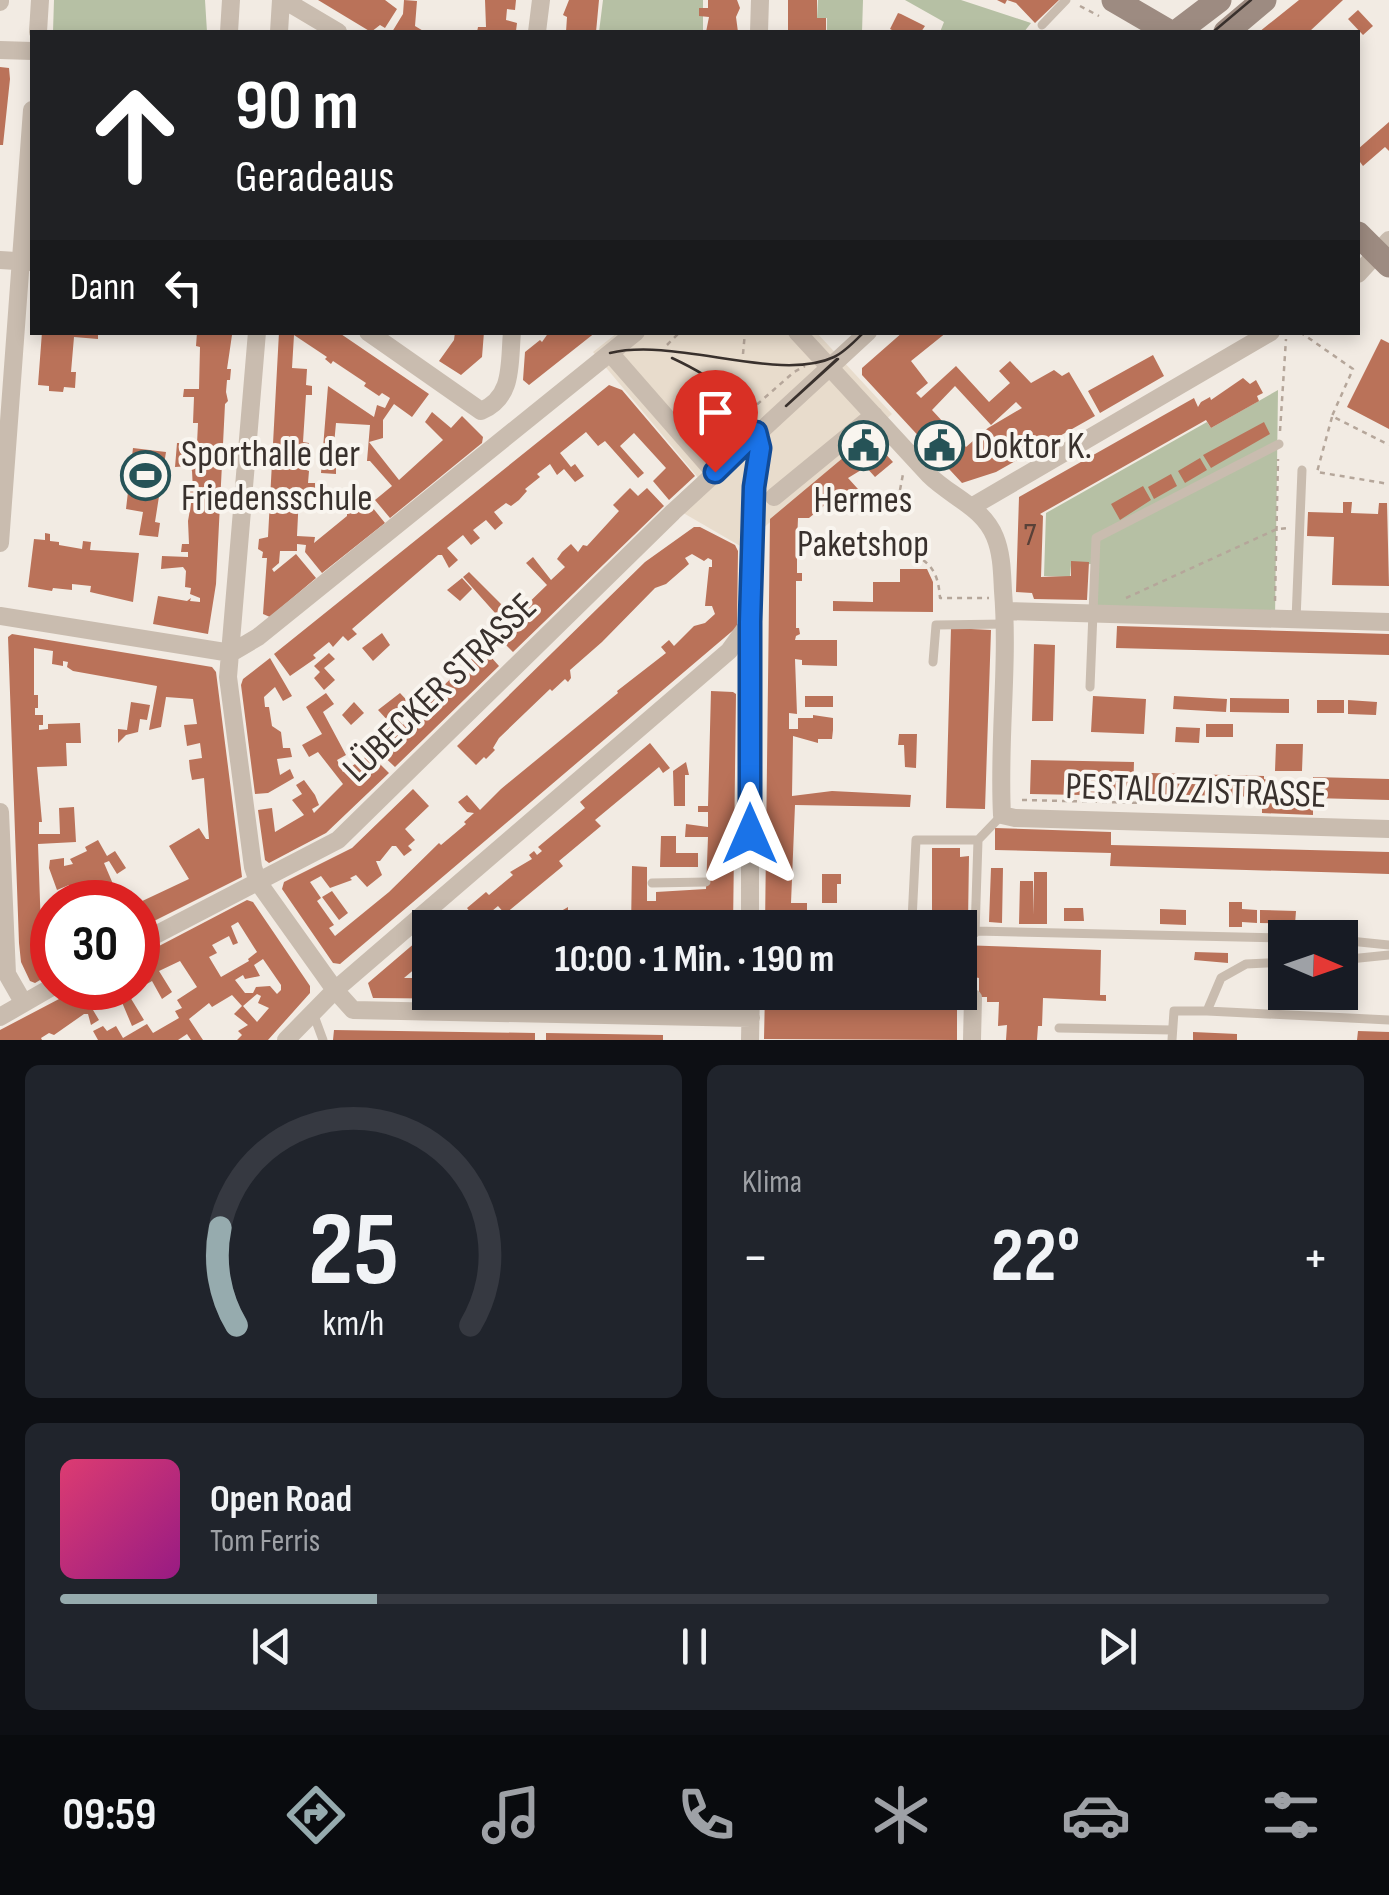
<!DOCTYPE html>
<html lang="de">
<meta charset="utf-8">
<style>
body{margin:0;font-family:"Sofia Sans Condensed",sans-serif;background:#20242c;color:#f1f3f6;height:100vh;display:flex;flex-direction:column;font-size:38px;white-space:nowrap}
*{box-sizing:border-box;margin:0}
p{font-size:32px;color:#9ea1a6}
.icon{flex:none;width:55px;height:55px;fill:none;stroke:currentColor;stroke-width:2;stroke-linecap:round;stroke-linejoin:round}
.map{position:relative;height:1040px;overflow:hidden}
.drawer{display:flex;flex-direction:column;gap:25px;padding:25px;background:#0d0f14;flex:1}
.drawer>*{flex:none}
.hud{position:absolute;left:30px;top:30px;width:1330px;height:305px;border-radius:0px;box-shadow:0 5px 15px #0003;background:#202124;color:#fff;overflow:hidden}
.needle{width:65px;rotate:92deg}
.fabs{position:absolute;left:1268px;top:920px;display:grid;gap:20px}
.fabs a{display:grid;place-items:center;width:90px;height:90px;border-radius:0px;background:#171b24;box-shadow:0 5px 15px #0003;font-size:50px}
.speed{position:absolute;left:30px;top:880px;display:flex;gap:20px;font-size:50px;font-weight:700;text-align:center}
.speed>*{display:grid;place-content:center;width:130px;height:130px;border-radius:50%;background:#171b24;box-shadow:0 5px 15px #0003;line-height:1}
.speed .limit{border:15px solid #d22;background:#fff;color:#111}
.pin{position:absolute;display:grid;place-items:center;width:85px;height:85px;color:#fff;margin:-102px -42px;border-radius:50% 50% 50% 0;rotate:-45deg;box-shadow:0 0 10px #0007}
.pin .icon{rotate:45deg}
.me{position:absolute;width:110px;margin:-55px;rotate:0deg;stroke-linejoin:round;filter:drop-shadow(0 0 8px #0008)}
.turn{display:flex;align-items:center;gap:35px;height:210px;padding:0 40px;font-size:45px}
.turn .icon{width:130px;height:130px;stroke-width:2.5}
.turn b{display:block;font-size:70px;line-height:85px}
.then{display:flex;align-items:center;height:95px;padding:0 40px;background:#0003;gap:20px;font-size:38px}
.big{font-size:75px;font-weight:700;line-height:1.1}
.drawer .widget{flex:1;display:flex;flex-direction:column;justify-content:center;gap:15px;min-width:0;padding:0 35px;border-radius:15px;background:#20242c}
.drawer .dial{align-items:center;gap:0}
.dial svg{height:260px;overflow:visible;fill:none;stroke:#363941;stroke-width:7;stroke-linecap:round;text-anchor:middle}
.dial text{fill:#f1f3f6;stroke:none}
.song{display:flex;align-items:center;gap:30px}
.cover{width:120px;height:120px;border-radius:15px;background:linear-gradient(135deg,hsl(340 70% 55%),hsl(310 70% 35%))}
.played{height:10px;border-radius:5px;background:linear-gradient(90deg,#96abae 25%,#363941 25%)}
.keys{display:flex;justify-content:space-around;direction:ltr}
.heat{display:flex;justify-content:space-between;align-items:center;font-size:55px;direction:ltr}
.drawer .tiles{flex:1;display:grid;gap:25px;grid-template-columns:1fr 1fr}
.widget:last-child{grid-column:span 2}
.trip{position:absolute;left:412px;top:910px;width:565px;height:100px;border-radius:0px;background:#171b24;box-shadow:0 5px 15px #0003;font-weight:700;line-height:100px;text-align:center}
.dock{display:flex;height:160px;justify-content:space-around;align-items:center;background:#090b0e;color:#9ea1a6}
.dock .icon{width:70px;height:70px}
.dock .on{color:#96abae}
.dock b{font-size:45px;color:#f1f3f6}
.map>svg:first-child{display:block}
</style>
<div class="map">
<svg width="1389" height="1040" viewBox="0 0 1389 1040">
<rect width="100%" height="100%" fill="#f2ebe3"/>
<!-- green -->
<path fill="#b6c0a4" d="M54,0H205L207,32H53Z
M603,0H703V32H599Z
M818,0H863L862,32H827V18H817Z
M905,0H961L1031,23L1024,32H940L944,22Z
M1278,390L1275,619L1091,614V564L1071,565L1070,577L1044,576L1046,513L1207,422L1211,428Z"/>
<!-- plaza -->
<path fill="#e8dccc" d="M617,333H817L892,414L742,547L673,507L700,480L593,352Z"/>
<!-- building -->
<path fill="#ba7259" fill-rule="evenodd" d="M318,0H385L397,9L385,28L380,25L371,32Z
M404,0L417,1L415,26L425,32H392L403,14Z
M485,0H516L515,10L507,9L506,20L517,23L516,31L477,32L478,27H486Z
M569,0H599L596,32H566L567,17L563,15Z
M708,0H737L740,8L736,17L738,32H706L709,17L699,16V8H708Z
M788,0H817V18H826V32H788Z
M997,0H1059L1035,23L1016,3L1007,0L1005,4Z
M1299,0H1343L1309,32H1259Z
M1358,10L1373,26L1363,35L1348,19Z
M898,13L901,14L925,26L921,32H896L890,29Z
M0,67L9,68L10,79L3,145H0Z
M1389,122V151L1385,147L1363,166L1360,162L1358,164V149Z
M42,332H98V339L74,337L71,372H76L75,388L64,387L63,392L49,391V386L38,385Z
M197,332H230L232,335L227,369H231L230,380H227L226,392L228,401L225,404L216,584L208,634L153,624L158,596L187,601L191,598L190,601L200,602V598L190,594L191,588L185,587L186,571L183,567L161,569L162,556L188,557V552H181L182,544H189L188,521L192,498H185V490H193L192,471L190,466L175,467L177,443H191V447H194L197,444L198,423H193L194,397H183L184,389H199L200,347L196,346Z
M279,332H338L429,394L412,417L394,404L383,420V438L369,442L399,480L443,440L425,422L432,412L451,428L462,416L483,437L482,443L390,518L375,500L392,486L370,461H367L370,425L336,423L332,466L336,467V474L321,473L328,386L374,417L377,405L385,408L390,398L382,393L379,396L364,386L366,383L333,361L331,364L325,359L327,357L294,335L292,368L307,369L306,385L312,386V395H306L303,442L309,443L308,452H302L301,468L309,471L308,483H315V496L299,495L297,536L315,537L314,543L347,516V510L364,497L385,523L322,573L305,552L306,545L297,544V551H280L279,563L272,569L274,572L296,554L316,578L270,617L263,614L267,558H262L263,552L258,549L259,539L268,537Z
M455,332H484L482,357L461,375L439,361L454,340Z
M549,332H596L529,385L523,380L525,352L540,340L542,342Z
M903,332H947L911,361L928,383L916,393L921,398L956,366L989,402L1010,383L999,371L1010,361L1031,383L1054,370L1062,376L1069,372L1095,416L996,472L962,483L862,375V368ZM955,386L991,425L1016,402L1022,408L988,428L966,447L932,410Z
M1381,339L1389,343V429L1347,407Z
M1153,355L1164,376L1100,413L1088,391Z
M1243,378L1250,384L1256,380L1263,393L1257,396L1259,401L1211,428L1206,420L1040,514L1043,516L1041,577L1071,576V561L1089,562L1087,600L1034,599L1032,593L1016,592L1019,497L1194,398L1198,407L1201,402L1210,397L1211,400Z
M609,385L622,390L695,476L669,500L653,481L666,468L634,433L620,446L644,473L638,478L605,441L598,446L586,432L560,453L571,467L575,464L584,476L575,482L564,469L557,475L550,464L537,474L540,477L525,489L527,491L519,500L511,506L506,503L494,512L503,523L495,530L486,520L473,530L480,538L471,545L463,535L447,548L458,560L449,568L442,555H438L352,629L357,634L348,641L343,636L333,647L329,642L313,655L316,658L290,676L274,654Z
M1264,422L1270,434L1211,468L1203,455Z
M869,436L893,462L875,477L866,467L848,478L868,500L859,506L853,500L847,505L838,494L828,508L825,505L809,518H798L797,543L809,542V550H797V573H802V581H796V628H799L800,634L796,636L795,640H837V666L802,665V660L795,659L797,714L789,713V729H798V718H813V715L833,718V730L832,739H818V743L793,736L792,796L832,791L911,795L910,807L795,805L791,903H807V928H765L770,519Z
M133,448L166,452L155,522L160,523L158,537L139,535L143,512L126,509Z
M1200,458L1207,470L1185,483L1178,471Z
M1171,474L1177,486L1154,499L1148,487Z
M1143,486L1151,500L1120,520L1111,504Z
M630,488L638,496L647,488L664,506L513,652L496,635L510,622L507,619L504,623L463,577L469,572L505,608L511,603L518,613L547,585L526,563L533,557L551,580L565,567L557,559L562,552L571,544L578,552L583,545L587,546L619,511L613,505Z
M1343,502H1352L1351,513L1378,514L1379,503H1387L1389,586L1332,585L1334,537L1307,536L1308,512L1343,513Z
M694,527H700L735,545L738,551L737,627L340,964L333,963L282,889L284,882L352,848L413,789L429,806L405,829L415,840L408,846L412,850L404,856L396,846H392L380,861H376L382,875L367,887L356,875L350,878L352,880L330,888L321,876L310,882L321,898L317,901L334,925L329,928L335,936L389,892L439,843L441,845L466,824L464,822L474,813L467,812L458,802L467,795L480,810L501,789L618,693L617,691L666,653L661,647L669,640L674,646L694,626L705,623L715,614L712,606H705L709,567H712V560L708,558L704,561L692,554L685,558L689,564L666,584L655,588L602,642L570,670L571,678L568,682L565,679L552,691L550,689L499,738L493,748L495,750L486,759L484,757L476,765L457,746L645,562Z
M45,533L50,534V541L59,542V545L82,549L83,541L91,542L90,550L139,553L133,602L90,592L91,586L72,584V590L53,588L52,591L28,587L34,539L45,540Z
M900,569H927L933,582V612L833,611V601L873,602V582H900Z
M462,578L472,589L460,601L447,590Z
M1117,626L1389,634V655L1116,648Z
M951,628L991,630L985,809L946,808Z
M382,633L390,645L373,661L362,648Z
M12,634L212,667L216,672L242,877L138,929V903L189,879L169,846L199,828L206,839H209L204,778L192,780L190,770L189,760L202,758L200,743L187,746L184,725L197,724L193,699L166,697L161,727L149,730L157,686L73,671L67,667L68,662L63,661V666L52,664L53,651L34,648V695H38V708H35V715H43V725H39V730L48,729V724L80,723L81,743H66L67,766L37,767L42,822H39V834H60L59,808L74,807L76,842L38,844L41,930L32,928L33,957L52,946V973L35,983L30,981L21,962L19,943L8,637Z
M1034,644L1055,645L1053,721H1032Z
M483,648L499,666L395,767L378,751L392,737L385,730L391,724L378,710L400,693L414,708L411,712L406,707L395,717L403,725L437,692L430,685L435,680L442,687Z
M329,653L335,659L324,668L335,680L324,690L314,678L320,672L314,666Z
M270,658L292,696L283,701L275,687L264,697L265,707H269L272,726L281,732L283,748H290L292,757L277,759L280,775L290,769L294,778L268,793L255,794L241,685L243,679Z
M711,691L733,692L736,694L733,928H706V913L703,910H667L658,912V928H631L632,866L647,867V901H656V892L706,889L708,837H685L686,824L708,827V812H698V806H708Z
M326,693L334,704L323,712L346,755L337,760L343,772L370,754L389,773L326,833L269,863L265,860L258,810L272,808L275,832L304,815L292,800L302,794L296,785L304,780L315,795L319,805L312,809L314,813L343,784L318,752L309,757L302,745L322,734L306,707Z
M805,696H833V707H805Z
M1093,696L1146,699L1144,734L1091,732Z
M1174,696L1227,699L1226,712L1173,709Z
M1230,698L1289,699V713L1230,712Z
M1317,700H1344V713H1317Z
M1348,700L1377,702L1376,715L1348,714Z
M131,702L150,705L147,720L140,719L138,732L126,735L118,743V729L127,730Z
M354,702L364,713L351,725L342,715Z
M1206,724H1233V737H1206Z
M1176,727L1200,728L1199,743L1175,742Z
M899,734H917L916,768L905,767L904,745H898Z
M650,743L670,768L663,773L659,767L595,820L601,826L559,861L563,866L505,914L498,906L486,916L496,928H451L470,912L467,908L486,892L489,895L513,875L510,872L532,859L529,855L534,851L537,855L542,851L538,847L585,808L580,802Z
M1276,744H1303L1302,771H1275Z
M1031,760L1134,762L1133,796L1030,794Z
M686,762L689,775H685V806H674L673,771Z
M1151,773L1264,776V779L1292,787L1313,780V777L1389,779V800L1313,798V815L1262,813V797L1151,794Z
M995,828L1111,832V845L1389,852V874L1110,866L1111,853L995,850Z
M661,836H676V853H698V867H660Z
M98,840L107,856L115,851L126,868L117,874L109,861L104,863L113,884L80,902L69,885L57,890L49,868L50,860L64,858V866L73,864L70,859L87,851L85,847Z
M932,848H960V857L969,856L968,922H954V928H933L932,922Z
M991,868H1003L1002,923L989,922Z
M1034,872H1047V924H1019L1020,881H1033L1034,915Z
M822,874H841V884H837V903H822Z
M332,891L348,913L339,920L322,897Z
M247,900L253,902L310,986V993L268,1040H237L242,1035L238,1031L248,1025L234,1014L242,1006L232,995L212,1007L209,1003L189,1019L203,1040H191L187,1034L178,1040H98L93,1031L103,1026L107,1031L116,1026L123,1038L147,1024L153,1033L179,1018L175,1011L182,1008L177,1000L197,987L180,961L159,971L172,992L162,999L152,981L138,989V957ZM238,922L257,952L248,959L249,961L221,977L209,957L217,953L212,945L229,936L233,945L238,943L231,926ZM263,959L281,985V990L277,994L270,986L256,987L253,993H245L235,980L243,975L245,979L260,976L254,965ZM257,994L261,996L258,1003L269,1008L257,1022L243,1006Z
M1229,902H1242V909L1257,910V923L1242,922V927H1229Z
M568,907V928H544V921Z
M1064,908H1083L1084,921H1064Z
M1160,909L1186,910V925L1160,924Z
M1260,910L1296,911L1295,924L1260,923Z
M430,930V956L404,978H430V992H732V1001L373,998L368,983Z
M960,945L1101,950L1100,995H1106V1001L1043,998L1042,1026H1038L1037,1040H1006L1007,1025L998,1026L999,1002H987V997H979V978L960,974Z
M1195,952L1228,953V963L1194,960Z
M80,988H136L127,992L144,1020L132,1026L121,1000L118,999L93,1010L99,1020L91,1025L88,1014H84L54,1035L49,1033L41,1038L42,1040H0V1030Z
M765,992H793V1002L824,1007L825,995H839V992H893V1005H916L920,992H954V1002L957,1003V1040L764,1039Z
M334,1030L535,1033V1040H333Z
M1358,1031L1389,1032V1040H1357Z
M1193,1032L1237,1034V1040H1193Z
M546,1033L663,1035V1040H546Z"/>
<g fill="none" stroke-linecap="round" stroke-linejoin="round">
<!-- path -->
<path stroke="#b5a69a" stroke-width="2.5" stroke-dasharray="5 5" stroke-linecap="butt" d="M1080,6L1099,16
M1300,332L1353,369L1332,416L1389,445
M667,345L680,332
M743,354L745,332
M1332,417L1317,472L1389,484
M1280,431L1286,339
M712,444L794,372L805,366
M900,490L903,474
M906,550C930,562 938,570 940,598H989
M1126,598L1277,529L1288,528
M1275,601L1278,459
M1022,800L1147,803
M974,979L975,947"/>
<!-- lane -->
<path stroke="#c9bcaf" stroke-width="9" d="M1042,25L1066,0
M1296,620L1302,470
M933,662L936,625L1005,624
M1090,687L1096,538L1279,444
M652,883L706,882
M669,924H705
M834,925H898L912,920L916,840H978
M975,931L1285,938
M975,933L978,840L1002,815
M1340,940L1389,945
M1340,960L1389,955
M1207,1011L1389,1020
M313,1013L323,1040
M1059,1028L1172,1030
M1172,1040L1174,1011H1207L1221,978L1246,964L1285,962"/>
<!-- street -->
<path stroke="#c9bcaf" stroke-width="18" d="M284,0L338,32
M0,2V0
M38,32L40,0
M229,32L231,0
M279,32L281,0
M537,32L541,0
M759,32L760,0
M0,50L32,51
M0,260L32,262
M1358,274L1389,240
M257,332L228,677L253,867L258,882L335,990L353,1010L751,1018
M368,332L481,411C514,397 509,364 512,332
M797,332L929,475C951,497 983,507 995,537C1002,554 1002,573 1003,591C1009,665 998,740 1002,815L1015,818L1389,829
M610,353L715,473
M774,497L874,415
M973,506L1271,332
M0,543L32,110
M1005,611L1389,622
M0,616L231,653L258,637L636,332
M0,812L7,974L23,1002
M750,928V622L754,487L760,448L756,432
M138,944L338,840L673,512L868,332
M0,1017L52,987
M286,1040L335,990L729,651L750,622
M750,1040L751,992
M972,1040L973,998"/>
<!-- secondary -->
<path stroke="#9d8b81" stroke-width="25" d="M1114,0L1169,32
M1177,32L1219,0
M1226,32L1264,0
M1358,234L1389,265"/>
<!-- tram -->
<path stroke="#39312d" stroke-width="2.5" d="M1213,32L1251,0
M610,353C676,337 779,383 834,357C845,352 855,341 864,332
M672,358C713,377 750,401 760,448
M837,359L786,406L838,359"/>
</g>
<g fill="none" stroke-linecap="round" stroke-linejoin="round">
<defs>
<path id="route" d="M715,472L756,432L760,448L754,487L750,622V834"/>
</defs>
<!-- route casing -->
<use href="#route" stroke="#114b97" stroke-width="25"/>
<!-- route -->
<use href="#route" stroke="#1a73e8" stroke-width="18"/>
</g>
<!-- icons -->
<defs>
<symbol id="civic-ring" viewBox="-11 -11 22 22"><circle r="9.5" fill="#f9f5ef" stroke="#265357" stroke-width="1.5"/><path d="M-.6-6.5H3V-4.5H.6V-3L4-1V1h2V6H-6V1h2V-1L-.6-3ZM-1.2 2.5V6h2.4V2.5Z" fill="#265357"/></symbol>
<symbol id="stadium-ring" viewBox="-11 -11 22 22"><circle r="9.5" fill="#f9f5ef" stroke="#265357" stroke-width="1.5"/><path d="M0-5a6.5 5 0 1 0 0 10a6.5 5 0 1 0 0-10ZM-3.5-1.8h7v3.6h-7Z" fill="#265357"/></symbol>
</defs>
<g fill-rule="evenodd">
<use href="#civic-ring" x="836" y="418" width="55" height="55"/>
<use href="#civic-ring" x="912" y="418" width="55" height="55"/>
<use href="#stadium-ring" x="118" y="448" width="55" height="55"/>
</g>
<g text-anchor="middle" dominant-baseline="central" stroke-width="8" stroke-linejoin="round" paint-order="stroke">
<!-- number labels -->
<g font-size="32" fill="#594138">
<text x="1030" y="535">7</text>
</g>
<!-- poi labels -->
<g font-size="38" fill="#39312d" stroke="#f9f5ef" text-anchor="start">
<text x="974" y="446">Doktor K.</text>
<text x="181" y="454">Sporthalle der<tspan x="181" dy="44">Friedensschule</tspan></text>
<text x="863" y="500" text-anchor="middle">Hermes<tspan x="863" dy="44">Paketshop</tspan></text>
</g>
<!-- street labels -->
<g font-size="38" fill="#39312d" stroke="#f9f5ef">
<text transform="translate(440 688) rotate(-44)">LÜBECKER STRASSE</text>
<text transform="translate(1196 791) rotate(2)">PESTALOZZISTRASSE</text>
</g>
</g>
</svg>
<div class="fabs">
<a><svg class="needle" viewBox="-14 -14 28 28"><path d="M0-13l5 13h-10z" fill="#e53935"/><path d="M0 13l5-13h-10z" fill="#9ea1a6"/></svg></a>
</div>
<div class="speed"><div class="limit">30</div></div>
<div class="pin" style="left:715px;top:472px;background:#d93025"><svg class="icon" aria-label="arrive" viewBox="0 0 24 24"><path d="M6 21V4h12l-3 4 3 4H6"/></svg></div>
<svg class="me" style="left:750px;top:834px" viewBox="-20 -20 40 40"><path d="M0-17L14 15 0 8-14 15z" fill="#1a73e8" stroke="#fff" stroke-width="4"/></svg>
<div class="trip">10:00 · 1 Min. · 190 m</div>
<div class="hud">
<div class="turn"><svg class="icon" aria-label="ahead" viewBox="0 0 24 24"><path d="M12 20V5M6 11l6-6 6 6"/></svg><div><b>90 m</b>Geradeaus</div></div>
<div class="then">Dann<svg class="icon" aria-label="left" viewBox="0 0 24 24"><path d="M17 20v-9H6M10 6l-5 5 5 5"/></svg></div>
</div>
</div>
<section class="drawer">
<div class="tiles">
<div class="widget dial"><svg viewBox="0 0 100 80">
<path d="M14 69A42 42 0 1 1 86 69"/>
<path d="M14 69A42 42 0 0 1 9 39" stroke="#96abae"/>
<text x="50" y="56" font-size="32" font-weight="700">25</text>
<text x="50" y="72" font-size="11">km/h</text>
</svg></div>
<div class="widget"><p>Klima</p>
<div class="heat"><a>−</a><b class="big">22°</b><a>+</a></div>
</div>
<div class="widget">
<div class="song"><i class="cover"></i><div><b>Open Road</b><p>Tom Ferris</p></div></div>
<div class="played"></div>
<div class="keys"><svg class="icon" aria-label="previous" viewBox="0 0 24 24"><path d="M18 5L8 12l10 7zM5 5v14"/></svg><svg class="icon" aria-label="pause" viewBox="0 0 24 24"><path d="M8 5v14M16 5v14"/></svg><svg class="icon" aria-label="next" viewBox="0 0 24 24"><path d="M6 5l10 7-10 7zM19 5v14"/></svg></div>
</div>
</div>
</section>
<nav class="dock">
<b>09:59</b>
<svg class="icon on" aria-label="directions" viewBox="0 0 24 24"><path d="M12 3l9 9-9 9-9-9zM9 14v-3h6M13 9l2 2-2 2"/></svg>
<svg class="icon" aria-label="music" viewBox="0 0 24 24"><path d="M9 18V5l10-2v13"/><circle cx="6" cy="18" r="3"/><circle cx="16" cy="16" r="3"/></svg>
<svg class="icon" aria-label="phone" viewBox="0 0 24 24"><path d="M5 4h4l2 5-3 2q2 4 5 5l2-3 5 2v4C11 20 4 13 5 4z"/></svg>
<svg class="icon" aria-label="climate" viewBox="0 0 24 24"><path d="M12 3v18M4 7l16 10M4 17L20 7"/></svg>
<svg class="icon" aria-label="car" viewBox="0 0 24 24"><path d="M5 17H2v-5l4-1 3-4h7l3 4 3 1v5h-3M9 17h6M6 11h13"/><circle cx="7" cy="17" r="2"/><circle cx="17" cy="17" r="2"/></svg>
<svg class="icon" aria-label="filters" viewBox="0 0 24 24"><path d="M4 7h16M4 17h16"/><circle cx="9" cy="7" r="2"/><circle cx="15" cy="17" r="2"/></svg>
</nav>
